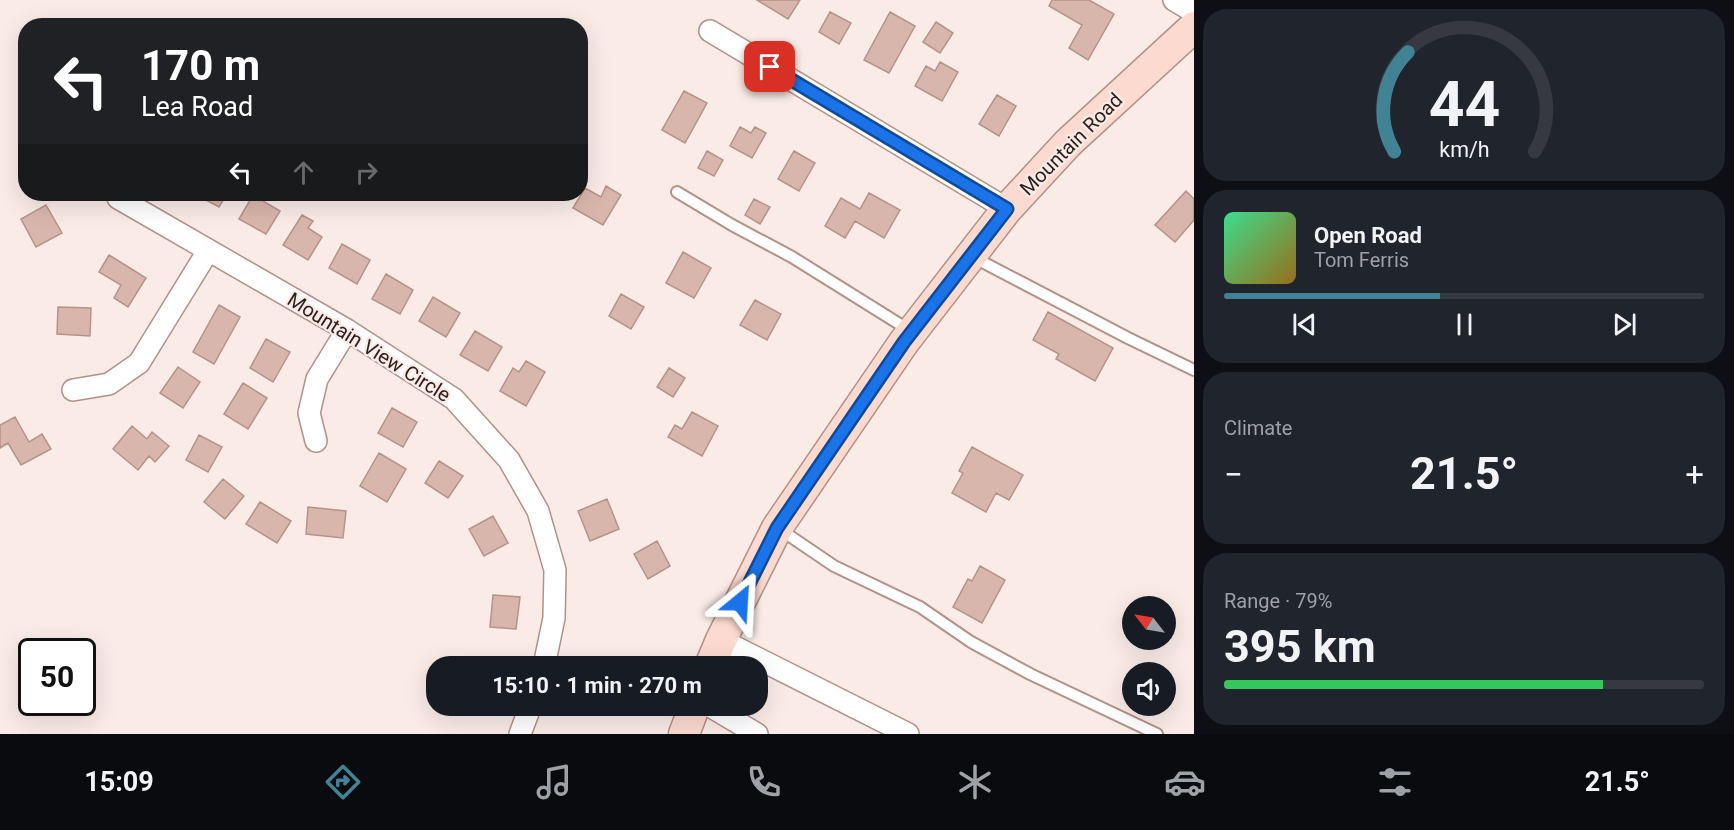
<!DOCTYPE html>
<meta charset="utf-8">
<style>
body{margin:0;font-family:Roboto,sans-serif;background:#20242c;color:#f1f3f6;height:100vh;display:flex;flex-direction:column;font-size:22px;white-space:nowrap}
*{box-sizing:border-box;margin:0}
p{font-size:20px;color:#9ea1a6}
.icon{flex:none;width:33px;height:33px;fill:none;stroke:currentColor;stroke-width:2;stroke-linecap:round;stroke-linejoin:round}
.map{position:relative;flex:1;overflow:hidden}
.drawer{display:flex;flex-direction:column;gap:9px;padding:9px;background:#0d0f14;width:540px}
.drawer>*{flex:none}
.banner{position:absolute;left:18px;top:18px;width:570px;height:183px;border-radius:24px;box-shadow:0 6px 24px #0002;background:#202124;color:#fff;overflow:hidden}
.needle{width:39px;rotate:301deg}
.tools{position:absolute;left:1122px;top:596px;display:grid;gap:12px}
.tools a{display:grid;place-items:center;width:54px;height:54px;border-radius:50%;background:#171b24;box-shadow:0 6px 24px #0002;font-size:30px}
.speed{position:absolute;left:18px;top:638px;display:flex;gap:12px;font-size:30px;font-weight:700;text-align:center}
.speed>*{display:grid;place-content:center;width:78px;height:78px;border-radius:50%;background:#171b24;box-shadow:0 6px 24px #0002;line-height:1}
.speed .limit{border:3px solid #111;border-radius:9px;background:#fff;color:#111}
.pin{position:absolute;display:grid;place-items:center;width:51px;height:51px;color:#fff;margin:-26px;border-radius:12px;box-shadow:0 3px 9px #0006}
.me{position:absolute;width:66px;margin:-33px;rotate:27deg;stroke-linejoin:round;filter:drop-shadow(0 0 4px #0008)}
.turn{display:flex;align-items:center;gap:21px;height:126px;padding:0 24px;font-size:27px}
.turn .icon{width:78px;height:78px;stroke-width:2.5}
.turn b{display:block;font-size:42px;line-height:51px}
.lanes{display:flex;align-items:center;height:57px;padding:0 24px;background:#0003;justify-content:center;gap:30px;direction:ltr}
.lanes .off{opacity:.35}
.big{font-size:45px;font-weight:700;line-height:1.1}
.drawer .widget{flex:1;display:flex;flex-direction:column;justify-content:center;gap:9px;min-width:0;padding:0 21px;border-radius:24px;background:#20242c}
.drawer .dial{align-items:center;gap:0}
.dial svg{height:156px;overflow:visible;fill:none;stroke:#363941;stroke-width:7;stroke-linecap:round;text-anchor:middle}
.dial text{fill:#f1f3f6;stroke:none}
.song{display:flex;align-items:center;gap:18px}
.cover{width:72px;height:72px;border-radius:9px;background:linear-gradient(135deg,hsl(150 70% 55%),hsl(40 70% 35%))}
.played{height:6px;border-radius:3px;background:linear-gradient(90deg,#428295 45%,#363941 45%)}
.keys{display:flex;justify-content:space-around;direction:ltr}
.heat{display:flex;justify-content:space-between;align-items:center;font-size:33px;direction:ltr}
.charge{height:9px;border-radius:4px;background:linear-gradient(90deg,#34c759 79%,#363941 0)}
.trip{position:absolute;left:426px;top:656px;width:342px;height:60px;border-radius:24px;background:#171b24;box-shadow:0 6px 24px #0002;font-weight:700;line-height:60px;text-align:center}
.dock{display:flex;height:96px;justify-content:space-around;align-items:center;background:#090b0e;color:#9ea1a6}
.dock .icon{width:42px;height:42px}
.dock .on{color:#428295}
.dock b{font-size:27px;color:#f1f3f6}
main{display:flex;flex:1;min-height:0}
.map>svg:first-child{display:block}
</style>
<main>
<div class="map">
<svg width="1194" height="734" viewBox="0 0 1194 734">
<rect width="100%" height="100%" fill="#faebe7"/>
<!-- building -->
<path fill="#d9b6ac" stroke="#b59389" stroke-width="1.5" d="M757,0H800L788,19Z
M1052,0H1089L1114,14L1088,60L1069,48L1082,25L1049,6Z
M830,12L851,23L839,44L819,32Z
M890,12L915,26L889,73L864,60Z
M936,22L953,33L940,53L923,42Z
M940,62L958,72L942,101L915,86L926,66L935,71Z
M684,91L707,103L685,143L662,130Z
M997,95L1016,106L999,136L979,124Z
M740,127L751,133L755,127L766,133L752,158L730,146Z
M707,151L723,160L714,176L698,168Z
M794,151L815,163L799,191L778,179Z
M606,186L621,195L603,225L573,208L585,188L601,197Z
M1186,191L1194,199V220L1175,242L1155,225Z
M869,193L900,210L884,238L855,221L845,238L825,226L841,198L860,209Z
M195,194H227L219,207Z
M253,195L280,211L266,234L239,219Z
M754,199L770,207L760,224L745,215Z
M46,205L62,233L36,247L21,219Z
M302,215L313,221L308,228L322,237L308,260L283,245Z
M342,244L370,260L357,284L329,268Z
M683,252L711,268L694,298L666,283Z
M109,255L146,278L128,307L114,298L121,285L99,272Z
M386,274L413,290L400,314L372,299Z
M621,294L644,307L631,329L609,316Z
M433,297L460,313L446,337L419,321Z
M755,300L781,314L767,340L740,325Z
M219,305L240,317L214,364L193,352Z
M58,307L91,308L90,336L57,334Z
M1048,312L1113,348L1095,381L1056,359L1059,354L1033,340Z
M475,331L502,347L488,371L460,355Z
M266,339L290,352L273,382L250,368Z
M526,361L545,372L526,406L500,391L513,368L519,372Z
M178,367L200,382L183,408L160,393Z
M669,368L685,378L673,397L657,387Z
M243,383L267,398L248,429L224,414Z
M392,408L417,422L403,447L378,433Z
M692,412L718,426L702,456L668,437L675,425L682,429Z
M15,417L29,442L42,434L51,449L21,465L8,443L0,448V425Z
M132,426L147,439L152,432L169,446L155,462L149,456L138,470L113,449Z
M199,435L222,447L208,472L186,460Z
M972,447L1023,475L1009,500L996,493L986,512L952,493L963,473L959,471Z
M379,453L406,469L387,502L360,486Z
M439,461L463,476L448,498L425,483Z
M223,479L244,496L225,519L204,502Z
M607,499L619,529L590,541L578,511Z
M260,502L291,521L277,543L246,524Z
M308,507L346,511L343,538L306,534Z
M493,516L508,543L484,556L469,529Z
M657,541L670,566L648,579L634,554Z
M980,566L1005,580L982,623L953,607L968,579L972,581Z
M493,595L520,597L516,629L490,627Z"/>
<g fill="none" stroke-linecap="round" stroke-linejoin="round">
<defs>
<path id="service" d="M677,192L732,225L792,257L909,330
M971,256L1128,338L1194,370
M778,528L834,566L920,607L971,642L1030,674L1157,734"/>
<path id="minor" d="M1174,0L1194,12
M710,31L1007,209
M118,198L347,330L454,399L509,460L538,511L555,570L554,618L544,666
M73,390L109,384L139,363L208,251
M316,441L309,413L317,379L347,330
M721,640L908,734
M708,705L757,734
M520,734L531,705"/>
<path id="secondary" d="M710,666L721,640L777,528L904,342L1007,209L1068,143L1194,27
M684,734L695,705"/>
</defs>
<!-- service casing -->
<use href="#service" stroke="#b29187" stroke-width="14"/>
<!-- minor casing -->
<use href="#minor" stroke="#b29187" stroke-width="24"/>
<!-- secondary casing -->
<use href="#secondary" stroke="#b29187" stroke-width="33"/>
<!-- service -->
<use href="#service" stroke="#fff" stroke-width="10"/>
<!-- minor -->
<use href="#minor" stroke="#fff" stroke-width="21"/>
<!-- secondary -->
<use href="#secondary" stroke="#fcdad0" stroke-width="30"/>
</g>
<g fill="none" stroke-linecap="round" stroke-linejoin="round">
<defs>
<path id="route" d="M740,602L777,528L904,342L1007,209L770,67"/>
</defs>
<!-- route casing -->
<use href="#route" stroke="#114b97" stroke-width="15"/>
<!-- route -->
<use href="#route" stroke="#1a73e8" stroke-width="10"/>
</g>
<g text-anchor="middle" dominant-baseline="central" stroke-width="4.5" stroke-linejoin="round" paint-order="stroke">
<!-- street labels -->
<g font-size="20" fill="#2c1f1b" stroke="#faebe7">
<text transform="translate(1071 144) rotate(-45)">Mountain Road</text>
<text transform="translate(369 347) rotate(32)">Mountain View Circle</text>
</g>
</g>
</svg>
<div class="tools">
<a><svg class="needle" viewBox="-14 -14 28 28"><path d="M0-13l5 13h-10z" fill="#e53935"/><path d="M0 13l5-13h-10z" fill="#9ea1a6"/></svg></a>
<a><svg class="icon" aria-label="sound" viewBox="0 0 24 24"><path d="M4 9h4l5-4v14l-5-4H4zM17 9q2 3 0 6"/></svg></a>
</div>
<div class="speed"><div class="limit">50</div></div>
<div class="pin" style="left:770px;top:67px;background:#d93025"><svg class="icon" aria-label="arrive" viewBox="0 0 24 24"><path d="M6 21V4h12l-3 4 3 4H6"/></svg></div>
<svg class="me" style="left:740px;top:602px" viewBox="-20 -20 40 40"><path d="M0-17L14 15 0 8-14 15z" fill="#1a73e8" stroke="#fff" stroke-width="4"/></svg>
<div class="trip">15:10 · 1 min · 270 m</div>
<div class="banner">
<div class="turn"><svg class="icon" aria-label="left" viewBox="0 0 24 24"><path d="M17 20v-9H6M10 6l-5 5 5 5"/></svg><div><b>170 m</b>Lea Road</div></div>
<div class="lanes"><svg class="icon" aria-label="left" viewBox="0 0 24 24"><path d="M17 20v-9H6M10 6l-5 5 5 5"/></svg><svg class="icon off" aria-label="ahead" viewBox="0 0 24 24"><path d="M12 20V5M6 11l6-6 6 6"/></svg><svg class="icon off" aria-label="right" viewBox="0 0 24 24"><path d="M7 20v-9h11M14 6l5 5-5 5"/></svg></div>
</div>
</div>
<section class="drawer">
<div class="widget dial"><svg viewBox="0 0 100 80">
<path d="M14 69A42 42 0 1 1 86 69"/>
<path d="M14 69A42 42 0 0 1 21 18" stroke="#428295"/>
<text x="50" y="56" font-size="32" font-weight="700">44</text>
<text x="50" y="72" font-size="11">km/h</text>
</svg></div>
<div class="widget">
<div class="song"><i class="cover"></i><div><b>Open Road</b><p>Tom Ferris</p></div></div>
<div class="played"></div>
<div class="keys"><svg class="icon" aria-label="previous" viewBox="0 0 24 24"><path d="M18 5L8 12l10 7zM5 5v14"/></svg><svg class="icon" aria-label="pause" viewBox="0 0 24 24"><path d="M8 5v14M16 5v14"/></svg><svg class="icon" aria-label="next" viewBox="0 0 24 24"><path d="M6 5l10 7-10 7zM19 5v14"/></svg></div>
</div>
<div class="widget"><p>Climate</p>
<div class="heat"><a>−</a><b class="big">21.5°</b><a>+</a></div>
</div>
<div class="widget"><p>Range · 79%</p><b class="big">395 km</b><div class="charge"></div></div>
</section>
</main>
<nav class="dock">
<b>15:09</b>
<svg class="icon on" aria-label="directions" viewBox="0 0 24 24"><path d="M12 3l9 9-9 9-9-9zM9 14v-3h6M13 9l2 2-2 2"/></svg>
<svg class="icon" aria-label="music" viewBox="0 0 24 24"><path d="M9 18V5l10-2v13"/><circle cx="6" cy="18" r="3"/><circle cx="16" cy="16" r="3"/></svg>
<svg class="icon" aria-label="phone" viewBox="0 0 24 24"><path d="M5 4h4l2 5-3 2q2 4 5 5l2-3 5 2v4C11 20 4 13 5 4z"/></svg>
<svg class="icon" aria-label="climate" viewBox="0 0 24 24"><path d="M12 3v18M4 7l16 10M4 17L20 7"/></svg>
<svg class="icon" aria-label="car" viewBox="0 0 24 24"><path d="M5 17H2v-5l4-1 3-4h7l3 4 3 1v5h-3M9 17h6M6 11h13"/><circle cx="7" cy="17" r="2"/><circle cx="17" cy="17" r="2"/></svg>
<svg class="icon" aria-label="filters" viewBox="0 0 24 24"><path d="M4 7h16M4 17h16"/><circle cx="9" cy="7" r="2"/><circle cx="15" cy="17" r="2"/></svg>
<b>21.5°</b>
</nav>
